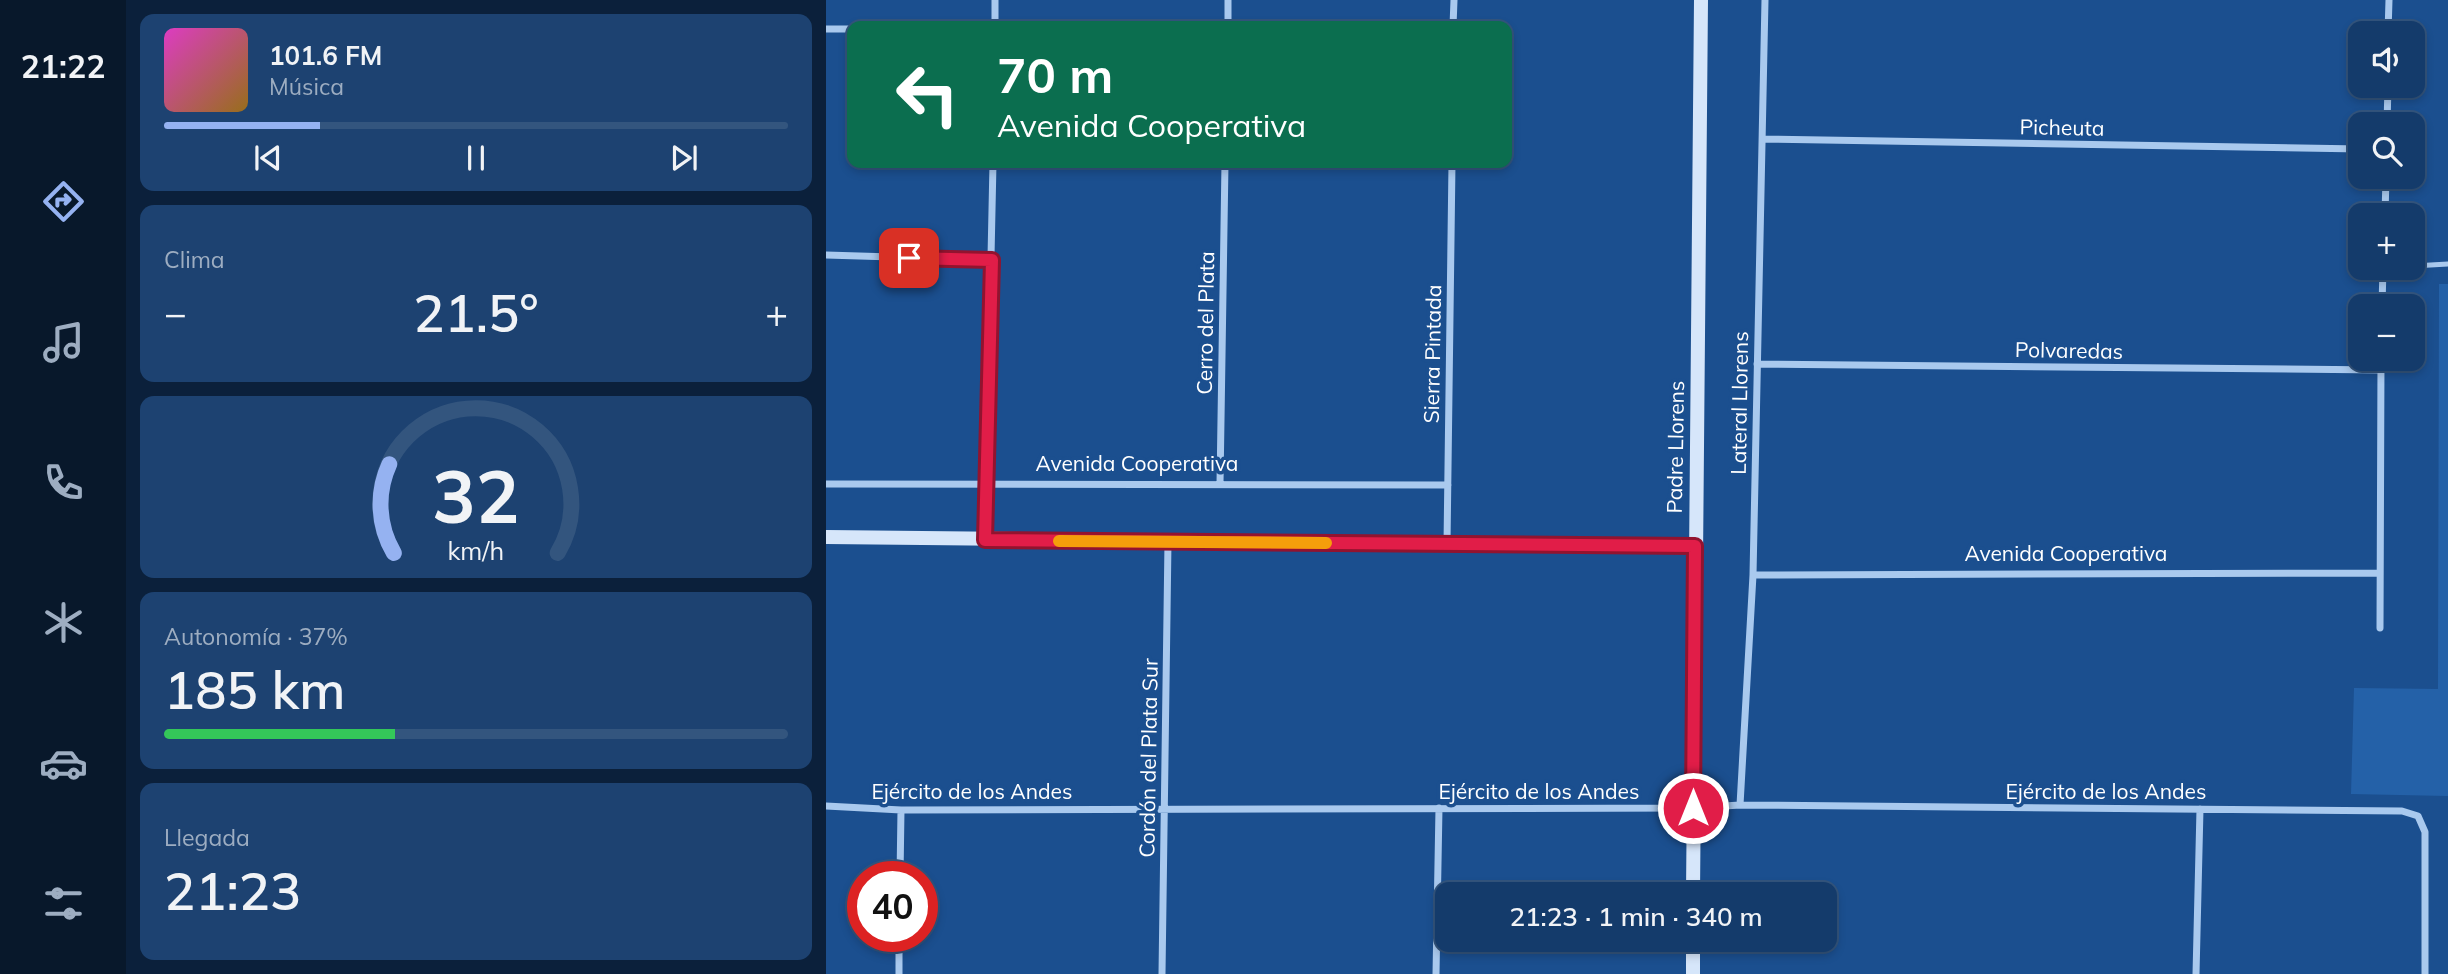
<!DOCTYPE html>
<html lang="es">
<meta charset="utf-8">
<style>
body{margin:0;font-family:Mulish,sans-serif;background:#1d4271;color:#f1f3f6;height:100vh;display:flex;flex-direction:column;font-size:26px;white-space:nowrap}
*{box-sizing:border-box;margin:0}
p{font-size:23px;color:#9dadc1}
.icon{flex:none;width:38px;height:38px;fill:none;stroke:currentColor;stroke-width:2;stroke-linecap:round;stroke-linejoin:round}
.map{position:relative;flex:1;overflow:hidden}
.panel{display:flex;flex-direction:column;gap:14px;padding:14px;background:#0b203b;width:700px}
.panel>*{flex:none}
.top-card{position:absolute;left:21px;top:21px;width:665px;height:147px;border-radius:14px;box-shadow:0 4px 10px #0003,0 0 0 2px #33557e;background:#0b6e4f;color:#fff;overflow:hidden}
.tools{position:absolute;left:1522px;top:21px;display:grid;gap:14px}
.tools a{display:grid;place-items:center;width:77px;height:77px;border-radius:14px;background:#143b6b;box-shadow:0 4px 10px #0003,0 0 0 2px #33557e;font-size:35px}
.speed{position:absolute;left:21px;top:861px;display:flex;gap:14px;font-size:35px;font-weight:700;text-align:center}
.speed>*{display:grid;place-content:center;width:91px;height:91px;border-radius:50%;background:#143b6b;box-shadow:0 4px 10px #0003,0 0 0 2px #33557e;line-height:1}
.speed .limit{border:10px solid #d22;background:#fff;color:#111}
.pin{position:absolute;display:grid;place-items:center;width:60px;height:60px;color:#fff;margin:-30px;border-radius:14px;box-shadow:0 4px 10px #0006}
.me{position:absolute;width:77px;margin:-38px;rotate:0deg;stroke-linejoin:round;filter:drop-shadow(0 0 5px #0008)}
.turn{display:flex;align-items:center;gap:24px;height:147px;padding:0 35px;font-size:32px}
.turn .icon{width:91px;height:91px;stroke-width:2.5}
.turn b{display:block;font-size:49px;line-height:60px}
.big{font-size:52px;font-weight:600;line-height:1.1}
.panel .tile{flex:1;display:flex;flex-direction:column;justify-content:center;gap:10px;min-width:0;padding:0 24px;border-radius:14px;background:#1d4271}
.panel .dial{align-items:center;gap:0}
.dial svg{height:182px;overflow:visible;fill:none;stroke:#33557e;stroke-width:7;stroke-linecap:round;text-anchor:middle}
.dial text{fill:#f1f3f6;stroke:none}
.song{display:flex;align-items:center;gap:21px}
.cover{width:84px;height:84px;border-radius:10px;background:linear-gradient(135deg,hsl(310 70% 55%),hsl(40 70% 35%))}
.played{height:7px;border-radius:4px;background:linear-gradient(90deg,#95b2f1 25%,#33557e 25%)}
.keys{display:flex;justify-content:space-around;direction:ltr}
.heat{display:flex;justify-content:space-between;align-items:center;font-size:38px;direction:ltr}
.charge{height:10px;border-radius:5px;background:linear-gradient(90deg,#34c759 37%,#33557e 0)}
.trip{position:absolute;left:609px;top:882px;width:402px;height:70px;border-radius:14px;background:#143b6b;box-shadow:0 4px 10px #0003,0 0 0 2px #33557e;font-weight:600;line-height:70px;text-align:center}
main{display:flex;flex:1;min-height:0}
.tab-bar{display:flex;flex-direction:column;width:126px;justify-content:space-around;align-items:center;background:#08182b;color:#9dadc1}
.tab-bar .icon{width:49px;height:49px}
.tab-bar .active{color:#95b2f1}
.tab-bar b{font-size:32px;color:#f1f3f6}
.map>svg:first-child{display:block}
</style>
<main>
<nav class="tab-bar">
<b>21:22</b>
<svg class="icon active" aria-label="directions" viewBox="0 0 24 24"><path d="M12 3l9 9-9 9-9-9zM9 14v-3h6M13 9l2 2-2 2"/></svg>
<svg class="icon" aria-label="music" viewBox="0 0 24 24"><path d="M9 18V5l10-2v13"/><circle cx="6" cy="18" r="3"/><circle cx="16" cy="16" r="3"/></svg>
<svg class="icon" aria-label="phone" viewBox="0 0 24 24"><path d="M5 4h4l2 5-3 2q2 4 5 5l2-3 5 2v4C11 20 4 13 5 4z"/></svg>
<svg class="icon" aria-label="climate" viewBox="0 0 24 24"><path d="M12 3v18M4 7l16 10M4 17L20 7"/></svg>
<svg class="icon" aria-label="car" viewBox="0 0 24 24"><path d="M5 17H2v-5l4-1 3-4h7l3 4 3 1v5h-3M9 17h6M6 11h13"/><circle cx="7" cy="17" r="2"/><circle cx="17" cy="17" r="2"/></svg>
<svg class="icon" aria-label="filters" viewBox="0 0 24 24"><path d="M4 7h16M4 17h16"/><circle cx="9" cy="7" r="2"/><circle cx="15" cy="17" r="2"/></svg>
</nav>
<section class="panel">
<div class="tile">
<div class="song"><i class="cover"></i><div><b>101.6 FM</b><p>Música</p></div></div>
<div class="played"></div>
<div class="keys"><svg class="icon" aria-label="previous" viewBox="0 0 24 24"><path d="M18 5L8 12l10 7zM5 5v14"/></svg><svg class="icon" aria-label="pause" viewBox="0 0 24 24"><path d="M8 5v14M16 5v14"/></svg><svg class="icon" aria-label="next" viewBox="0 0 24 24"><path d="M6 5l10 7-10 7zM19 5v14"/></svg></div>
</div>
<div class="tile"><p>Clima</p>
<div class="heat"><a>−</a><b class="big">21.5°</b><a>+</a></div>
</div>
<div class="tile dial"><svg viewBox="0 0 100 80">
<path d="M14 69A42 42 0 1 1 86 69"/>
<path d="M14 69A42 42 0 0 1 12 30" stroke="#95b2f1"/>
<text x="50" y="56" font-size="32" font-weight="700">32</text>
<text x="50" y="72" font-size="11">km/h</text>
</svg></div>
<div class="tile"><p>Autonomía · 37%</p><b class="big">185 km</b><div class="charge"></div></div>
<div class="tile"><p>Llegada</p><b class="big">21:23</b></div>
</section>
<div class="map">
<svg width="1622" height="974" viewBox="0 0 1622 974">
<rect width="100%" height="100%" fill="#1b4f8f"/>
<!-- green -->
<path fill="#2461a8" d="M1613,284H1622V796L1525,794L1528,688L1612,689Z"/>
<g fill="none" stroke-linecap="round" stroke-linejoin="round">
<!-- lane -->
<path stroke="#a9c9ee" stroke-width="5" d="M1587,266L1622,264"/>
<!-- street -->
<path stroke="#a9c9ee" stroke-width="7" d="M169,26V0
M402,26V0
M627,26L628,0
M0,29H26
M1562,33L1563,0
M1561,124L1562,86
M937,139L1535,149
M1559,215L1560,177
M0,255L166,260
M1556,306L1557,268
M931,364L1555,370
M0,484L622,485
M394,484L399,163
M159,539L167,163
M621,544L626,163
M927,575L1554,573
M1554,628L1555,359
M914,805L927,575L939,0
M0,806L75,810L867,808L914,805L1576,811L1592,816L1599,832V974
M74,877L75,810
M73,974V936
M336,974L342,542
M610,974L613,808
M1370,974L1374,809"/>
<!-- secondary -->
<path stroke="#d6e6fa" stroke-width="14" d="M0,537L869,546
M867,894L875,0
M867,940V974"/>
</g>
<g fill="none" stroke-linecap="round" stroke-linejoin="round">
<defs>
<path id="route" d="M83,258L166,260L159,540L869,546L867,808"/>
</defs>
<!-- route casing -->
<use href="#route" stroke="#92132f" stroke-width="18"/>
<!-- route -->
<use href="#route" stroke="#e11d48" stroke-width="12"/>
<!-- slow -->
<path stroke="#f59e0b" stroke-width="12" d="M233,541L500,543"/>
</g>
<g text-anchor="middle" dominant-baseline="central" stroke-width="7" stroke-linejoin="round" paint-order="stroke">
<!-- street labels -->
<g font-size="21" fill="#fff" stroke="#1b4f8f">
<text transform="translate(1236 127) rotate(1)">Picheuta</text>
<text transform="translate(379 323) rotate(-89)">Cerro del Plata</text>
<text transform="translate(1243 350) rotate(1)">Polvaredas</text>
<text transform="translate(606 354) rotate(-89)">Sierra Pintada</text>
<text transform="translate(913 403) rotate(-89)">Lateral Llorens</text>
<text transform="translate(849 447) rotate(-89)">Padre Llorens</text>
<text x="311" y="463">Avenida Cooperativa</text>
<text x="1240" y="553">Avenida Cooperativa</text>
<text transform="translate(322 758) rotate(-89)">Cordón del Plata Sur</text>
<text x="146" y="791">Ejército de los Andes</text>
<text x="713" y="791">Ejército de los Andes</text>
<text x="1280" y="791">Ejército de los Andes</text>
</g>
</g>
</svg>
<div class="tools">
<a><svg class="icon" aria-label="sound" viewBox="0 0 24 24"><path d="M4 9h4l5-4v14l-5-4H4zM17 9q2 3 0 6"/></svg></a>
<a><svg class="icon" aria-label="search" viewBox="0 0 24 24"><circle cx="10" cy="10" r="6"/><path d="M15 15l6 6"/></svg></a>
<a>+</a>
<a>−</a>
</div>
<div class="speed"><div class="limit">40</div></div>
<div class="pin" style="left:83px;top:258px;background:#d93025"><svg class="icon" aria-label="arrive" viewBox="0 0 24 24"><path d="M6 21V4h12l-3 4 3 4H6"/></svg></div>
<svg class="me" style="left:867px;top:808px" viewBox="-20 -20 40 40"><circle r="17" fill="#e11d48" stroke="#fff" stroke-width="3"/><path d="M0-11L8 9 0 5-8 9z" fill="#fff"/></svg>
<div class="trip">21:23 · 1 min · 340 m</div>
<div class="top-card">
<div class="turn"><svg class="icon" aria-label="left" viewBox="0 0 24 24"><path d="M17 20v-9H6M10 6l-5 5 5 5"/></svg><div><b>70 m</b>Avenida Cooperativa</div></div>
</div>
</div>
</main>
